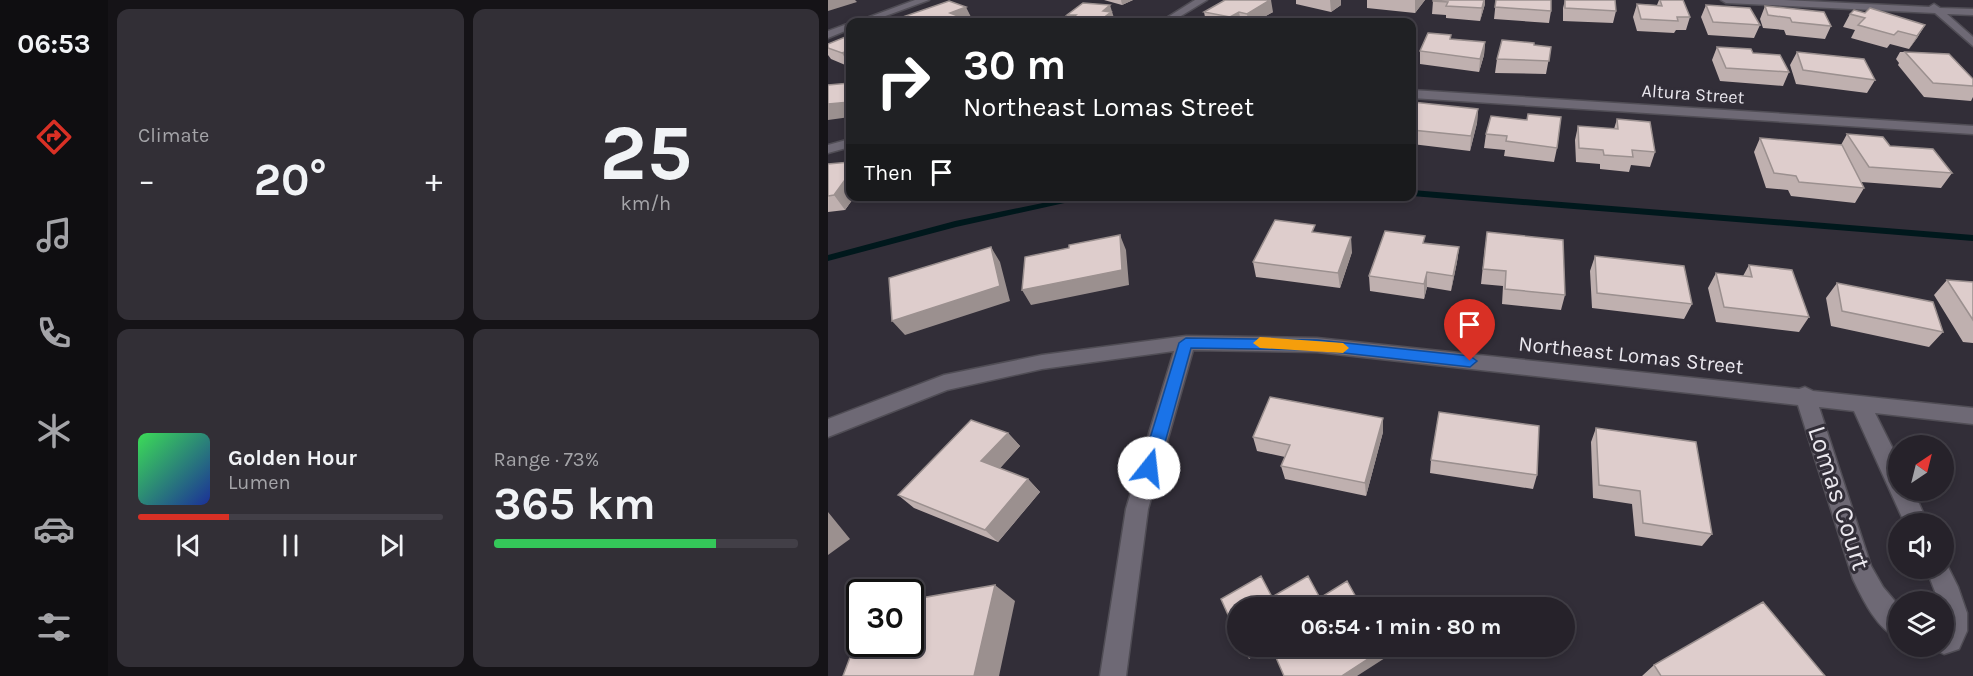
<!DOCTYPE html>
<meta charset="utf-8">
<style>
body{margin:0;font-family:Karla,sans-serif;background:#322f36;color:#f1f3f6;height:100vh;display:flex;flex-direction:column;font-size:22px;white-space:nowrap}
*{box-sizing:border-box;margin:0}
p{font-size:20px;color:#a4a4a8}
.icon{flex:none;width:33px;height:33px;fill:none;stroke:currentColor;stroke-width:2;stroke-linecap:round;stroke-linejoin:round}
.map{position:relative;flex:1;overflow:hidden}
.details{display:flex;flex-direction:column;gap:9px;padding:9px;background:#151317;width:720px}
.details>*{flex:none}
.hud{position:absolute;left:18px;top:18px;width:570px;height:183px;border-radius:12px;box-shadow:0 3px 9px #0003,0 0 0 2px #423f47;background:#202124;color:#fff;overflow:hidden}
.needle{width:39px;rotate:35deg}
.buttons{position:absolute;left:1060px;top:435px;display:grid;gap:12px}
.buttons a{display:grid;place-items:center;width:66px;height:66px;border-radius:50%;background:#26222a;box-shadow:0 3px 9px #0003,0 0 0 2px #423f47;font-size:30px}
.speed{position:absolute;left:18px;top:579px;display:flex;gap:12px;font-size:30px;font-weight:700;text-align:center}
.speed>*{display:grid;place-content:center;width:78px;height:78px;border-radius:50%;background:#26222a;box-shadow:0 3px 9px #0003,0 0 0 2px #423f47;line-height:1}
.speed .limit{border:3px solid #111;border-radius:9px;background:#fff;color:#111}
.pin{position:absolute;display:grid;place-items:center;width:51px;height:51px;color:#fff;margin:-62px -26px;border-radius:50% 50% 50% 0;rotate:-45deg;box-shadow:0 0 6px #0007}
.pin .icon{rotate:45deg}
.me{position:absolute;width:66px;margin:-33px;rotate:16deg;stroke-linejoin:round;filter:drop-shadow(0 0 4px #0008)}
.turn{display:flex;align-items:center;gap:21px;height:126px;padding:0 18px;font-size:27px}
.turn .icon{width:78px;height:78px;stroke-width:2.5}
.turn b{display:block;font-size:42px;line-height:51px}
.then{display:flex;align-items:center;height:57px;padding:0 18px;background:#0003;gap:12px;font-size:22px}
.big{font-size:45px;font-weight:700;line-height:1.1}
.details .widget{flex:1;display:flex;flex-direction:column;justify-content:center;gap:9px;min-width:0;padding:0 21px;border-radius:12px;background:#322f36}
.details .dial{align-items:center;gap:0}
.dial b{font-size:78px;line-height:1}
.song{display:flex;align-items:center;gap:18px}
.cover{width:72px;height:72px;border-radius:9px;background:linear-gradient(135deg,hsl(130 70% 55%),hsl(230 70% 35%))}
.played{height:6px;border-radius:3px;background:linear-gradient(90deg,#d93025 30%,#423f47 30%)}
.keys{display:flex;justify-content:space-around;direction:ltr}
.heat{display:flex;justify-content:space-between;align-items:center;font-size:33px;direction:ltr}
.charge{height:9px;border-radius:4px;background:linear-gradient(90deg,#34c759 73%,#423f47 0)}
.details .tiles{flex:1;display:grid;gap:9px;grid-template-columns:repeat(2,1fr)}
.trip{position:absolute;left:399px;top:597px;width:348px;height:60px;border-radius:30px;background:#26222a;box-shadow:0 3px 9px #0003,0 0 0 2px #423f47;font-weight:700;line-height:60px;text-align:center}
main{display:flex;flex:1;min-height:0}
.menu{display:flex;flex-direction:column;width:108px;justify-content:space-around;align-items:center;background:#0f0e11;color:#a4a4a8}
.menu .icon{width:42px;height:42px}
.menu .selected{color:#d93025}
.menu b{font-size:27px;color:#f1f3f6}
.map>svg:first-child{display:block}
</style>
<main>
<nav class="menu">
<b>06:53</b>
<svg class="icon selected" aria-label="directions" viewBox="0 0 24 24"><path d="M12 3l9 9-9 9-9-9zM9 14v-3h6M13 9l2 2-2 2"/></svg>
<svg class="icon" aria-label="music" viewBox="0 0 24 24"><path d="M9 18V5l10-2v13"/><circle cx="6" cy="18" r="3"/><circle cx="16" cy="16" r="3"/></svg>
<svg class="icon" aria-label="phone" viewBox="0 0 24 24"><path d="M5 4h4l2 5-3 2q2 4 5 5l2-3 5 2v4C11 20 4 13 5 4z"/></svg>
<svg class="icon" aria-label="climate" viewBox="0 0 24 24"><path d="M12 3v18M4 7l16 10M4 17L20 7"/></svg>
<svg class="icon" aria-label="car" viewBox="0 0 24 24"><path d="M5 17H2v-5l4-1 3-4h7l3 4 3 1v5h-3M9 17h6M6 11h13"/><circle cx="7" cy="17" r="2"/><circle cx="17" cy="17" r="2"/></svg>
<svg class="icon" aria-label="filters" viewBox="0 0 24 24"><path d="M4 7h16M4 17h16"/><circle cx="9" cy="7" r="2"/><circle cx="15" cy="17" r="2"/></svg>
</nav>
<section class="details">
<div class="tiles">
<div class="widget"><p>Climate</p>
<div class="heat"><a>−</a><b class="big">20°</b><a>+</a></div>
</div>
<div class="widget dial"><b>25</b><p>km/h</p></div>
<div class="widget">
<div class="song"><i class="cover"></i><div><b>Golden Hour</b><p>Lumen</p></div></div>
<div class="played"></div>
<div class="keys"><svg class="icon" aria-label="previous" viewBox="0 0 24 24"><path d="M18 5L8 12l10 7zM5 5v14"/></svg><svg class="icon" aria-label="pause" viewBox="0 0 24 24"><path d="M8 5v14M16 5v14"/></svg><svg class="icon" aria-label="next" viewBox="0 0 24 24"><path d="M6 5l10 7-10 7zM19 5v14"/></svg></div>
</div>
<div class="widget"><p>Range · 73%</p><b class="big">365 km</b><div class="charge"></div></div>
</div>
</section>
<div class="map">
<svg width="1145" height="676" viewBox="0 0 1145 676">
<rect width="100%" height="100%" fill="#322e38"/>
<g fill="none" stroke-linecap="round" stroke-linejoin="round">
<!-- stream -->
<path fill="#00181c" fill-rule="evenodd" d="M584,190L1145,235V241L584,196Z
M249,196H268L128,227L0,261V255L127,221Z"/>
<defs>
<path id="minor" d="M367,0H379L343,22H332Z
M893,0H956L1101,7L1106,4L1112,8L1145,9V15L1119,14L1145,37V46L1107,13L898,3Z
M584,90L1145,126V134L584,98Z
M22,139V147L0,153V145Z
M358,336L489,338L971,389L977,387L985,391L1145,408V424L1047,413L1071,461V490H1085L1100,524H1077L1026,411L991,407L1043,566L1055,587L1071,606V639C1049,629 1035,600 1025,579L970,405L489,352L365,350L320,509L298,676H272L298,509L346,351L214,369L119,390L0,437V419L116,375L214,355Z
M1116,559L1130,587L1139,613V631L1131,649L1116,654L1107,650L1105,646H1116V602H1111L1098,568H1116Z"/>
<path id="tertiary" d="M87,0H101L41,22H28Z
M22,23V29L0,38V31Z"/>
</defs>
<!-- minor casing -->
<use href="#minor" stroke="#504d55" stroke-width="3"/>
<!-- tertiary casing -->
<use href="#tertiary" stroke="#504d55" stroke-width="3"/>
<!-- minor -->
<use href="#minor" fill="#6e6975" fill-rule="evenodd"/>
<!-- tertiary -->
<use href="#tertiary" fill="#6e6975" fill-rule="evenodd"/>
</g>
<!-- wall -->
<path fill="#bfb0af" d="M276,0H305L294,5Z
M468,0H513V5L503,12L468,4Z
M539,0H597L587,13L539,8Z
M668,0L723,11L721,23L666,19Z
M737,0H787L788,11L785,23L735,21V8Z
M831,0H855L862,17L858,30H848L846,33L809,31L805,17L809,4L829,5Z
M605,1L657,4L652,21L618,18V15L604,14Z
M878,5L932,25L926,38L880,35L873,17Z
M937,6L1003,26L997,39L958,35L956,30L935,28L932,19Z
M376,12H445L427,22H378Z
M1022,14L1097,25L1089,38L1081,49L1062,44L1059,48L1023,38L1027,30L1015,27Z
M239,15L286,18L285,19L286,22H242Z
M69,19H144L136,22H71Z
M22,35V67L3,59L0,55V44Z
M623,35V39L657,42L656,55L651,72L592,64V51Z
M723,47L718,74L667,73L669,59Z
M889,47L925,53L961,72L955,86L892,81L884,60Z
M969,52L1047,80L1039,93L968,84L962,65Z
M1072,52H1077L1145,79V97L1143,101L1096,97L1070,65L1071,63L1068,59Z
M584,102L650,109L649,123L642,151L584,144Z
M663,116L729,148L726,162L676,156L677,150L656,148L658,134Z
M789,119L827,152L822,167L803,165L801,172L772,169V164L748,162L747,140L750,126L786,129Z
M1019,134L1062,146L1124,173L1113,188L1033,182L1036,188L1027,203L963,196L960,190L938,188L926,152L932,138L1013,145Z
M0,164L22,196H27L17,210L0,212Z
M488,233L524,252L512,288L428,277L425,262Z
M596,243L631,247L629,262L623,291L599,287L596,299L542,291L541,276Z
M657,247L737,295L733,310L674,304L675,286L653,284Z
M767,256L864,304L856,319L764,308L762,271Z
M921,265L981,317L971,332L888,322L880,288L888,273L915,276Z
M1119,280L1145,282V343L1135,342L1106,295Z
M1009,283L1115,332L1101,347L1003,326L998,298Z
M768,428L884,534L874,546L807,536L804,504L765,498L763,442Z
M555,432L538,496L457,479L453,466L457,457L429,451L425,437Z
M180,433L192,446L172,468L200,479L212,492L170,542L86,508L70,495Z
M603,460L709,475L705,489L602,473Z
M826,665L997,676H814Z"/>
<!-- shaded-wall -->
<path fill="#9b908f" d="M0,0H27L29,2L0,11Z
M293,0H305L294,5Z
M442,0H443L445,12L427,22H420L419,14Z
M502,0H513V5L503,12Z
M587,0H597L587,13Z
M656,0H657V4L652,21L654,8Z
M282,5L286,18L285,19L286,22H270L275,11Z
M138,7L144,19L136,22H112L122,13Z
M411,12L413,22H403L402,17Z
M1097,25L1089,38L1081,49L1089,36Z
M657,42L656,55L651,72L652,59Z
M22,50V67L14,53Z
M22,102V117L0,120V104Z
M650,109L649,123L642,151L643,136Z
M22,173V196H27L17,210L6,195Z
M292,235L298,250L301,285L203,305L194,290Z
M523,237L524,252L512,288L510,273Z
M163,247L172,262L182,301L77,335L64,321Z
M631,247L629,262L623,291L625,276Z
M599,272V287L596,299V284Z
M555,418V432L538,496L537,483Z
M180,433L192,446L166,475L153,461Z
M200,479L212,492L170,542L157,530Z
M0,512L22,539L0,555Z
M167,585L187,601L171,676H146Z
M420,646H442L421,659L415,650Z
M557,648V658L529,676H514Z"/>
<!-- building -->
<path fill="#decdcc" stroke="#9b908f" stroke-width="1.5" d="M397,0H442L419,14L411,12L402,17L376,12Z
M605,0H656L654,8L618,6L620,2L605,1Z
M668,0H723V11L667,7Z
M737,0H787L788,11L737,8Z
M832,0H855L862,17H849L850,21L813,19L809,4L834,6Z
M121,1L138,7L122,13L130,16L112,22L104,20L97,22H78L69,19Z
M255,3L282,5L275,11L283,12L270,22L241,21L248,15H239Z
M878,5L922,8L932,25L885,22Z
M937,6L996,12L1003,26L964,22L962,18L940,15Z
M1042,8L1097,25L1089,36L1070,31L1066,35L1030,25L1037,18L1022,14L1026,10L1037,13Z
M600,33L623,35L622,39L657,42L652,59L592,51Z
M22,35V50L14,53L0,48V44Z
M674,40L706,43V45L723,47L721,61L669,59Z
M889,47L923,49L925,53L952,55L961,72L898,68Z
M969,52L1036,59L1047,80L975,70Z
M1077,52L1121,54L1145,79V86L1105,83Z
M22,83V102L0,104V85Z
M584,102L650,109L643,136L584,130Z
M700,114L733,117L729,148L678,141L679,136L658,134L663,116L699,120Z
M789,119L822,122L827,152L804,150L805,157L776,155L775,150L751,148L750,126L790,129Z
M1019,134L1055,137L1062,146L1105,149L1124,173L1041,167Z
M932,138L1014,145L1036,188L971,182L968,176L946,173Z
M22,162V173L6,195L0,196V164Z
M447,220L487,225L484,232L523,237L510,273L425,262Z
M557,231L597,236L595,243L631,247L625,276L599,272L596,284L541,276Z
M659,232L735,240L737,295L677,289L678,271L655,269Z
M292,235L294,270L194,290L197,257L241,248V245Z
M163,247L172,286L64,321L61,278Z
M767,256L856,266L864,304L769,293Z
M921,265L964,270L981,317L896,307L888,273L924,277Z
M1119,280L1145,282V320Z
M1009,283L1105,302L1115,332L1014,311Z
M442,397L555,418L537,483L453,466L462,445L425,437Z
M611,412L711,426L709,475L603,460Z
M143,420L180,433L153,461L200,479L157,530L70,495Z
M768,428L868,442L884,534L815,523L812,491L771,485Z
M433,576L444,597L480,576L492,598L519,581L534,608H410V637L393,599Z
M167,585L146,676H15L32,631V644H82V600Z
M935,602L997,676H833L826,665Z
M443,646H556L557,648L514,676H456Z"/>
<!-- route -->
<path fill="#1a73e8" stroke="#114b97" stroke-width="1.5" d="M358,338L489,340L642,356L649,361L642,367L489,350L363,348L330,468L327,473L321,475L316,473L313,468L351,343Z"/>
<!-- slow -->
<path fill="#f59e0b" d="M432,337L515,343L521,348L515,353L432,348L425,343Z"/>
<g text-anchor="middle" dominant-baseline="central" stroke-width="6" stroke-linejoin="round" paint-order="stroke">
<!-- far-street labels -->
<g font-size="18" fill="#ebe8ef" stroke="#322e38">
<text transform="translate(865 94) rotate(4)">Altura Street</text>
</g>
<!-- street labels -->
<g font-size="21" fill="#ebe8ef" stroke="#322e38">
<text transform="translate(803 355) rotate(6)">Northeast Lomas Street</text>
</g>
<!-- near-street labels -->
<g font-size="26" fill="#ebe8ef" stroke="#322e38">
<text transform="translate(1011 498) rotate(72)">Lomas Court</text>
</g>
</g>
</svg>
<div class="buttons">
<a><svg class="needle" viewBox="-14 -14 28 28"><path d="M0-13l5 13h-10z" fill="#e53935"/><path d="M0 13l5-13h-10z" fill="#a4a4a8"/></svg></a>
<a><svg class="icon" aria-label="sound" viewBox="0 0 24 24"><path d="M4 9h4l5-4v14l-5-4H4zM17 9q2 3 0 6"/></svg></a>
<a><svg class="icon" aria-label="layers" viewBox="0 0 24 24"><path d="M12 4l9 5-9 5-9-5zM3 14l9 5 9-5"/></svg></a>
</div>
<div class="speed"><div class="limit">30</div></div>
<div class="pin" style="left:642px;top:361px;background:#d93025"><svg class="icon" aria-label="arrive" viewBox="0 0 24 24"><path d="M6 21V4h12l-3 4 3 4H6"/></svg></div>
<svg class="me" style="left:321px;top:468px" viewBox="-20 -20 40 40"><circle r="19" fill="#fff"/><path d="M0-13L10 11 0 6-10 11z" fill="#1a73e8"/></svg>
<div class="trip">06:54 · 1 min · 80 m</div>
<div class="hud">
<div class="turn"><svg class="icon" aria-label="right" viewBox="0 0 24 24"><path d="M7 20v-9h11M14 6l5 5-5 5"/></svg><div><b>30 m</b>Northeast Lomas Street</div></div>
<div class="then">Then<svg class="icon" aria-label="arrive" viewBox="0 0 24 24"><path d="M6 21V4h12l-3 4 3 4H6"/></svg></div>
</div>
</div>
</main>
